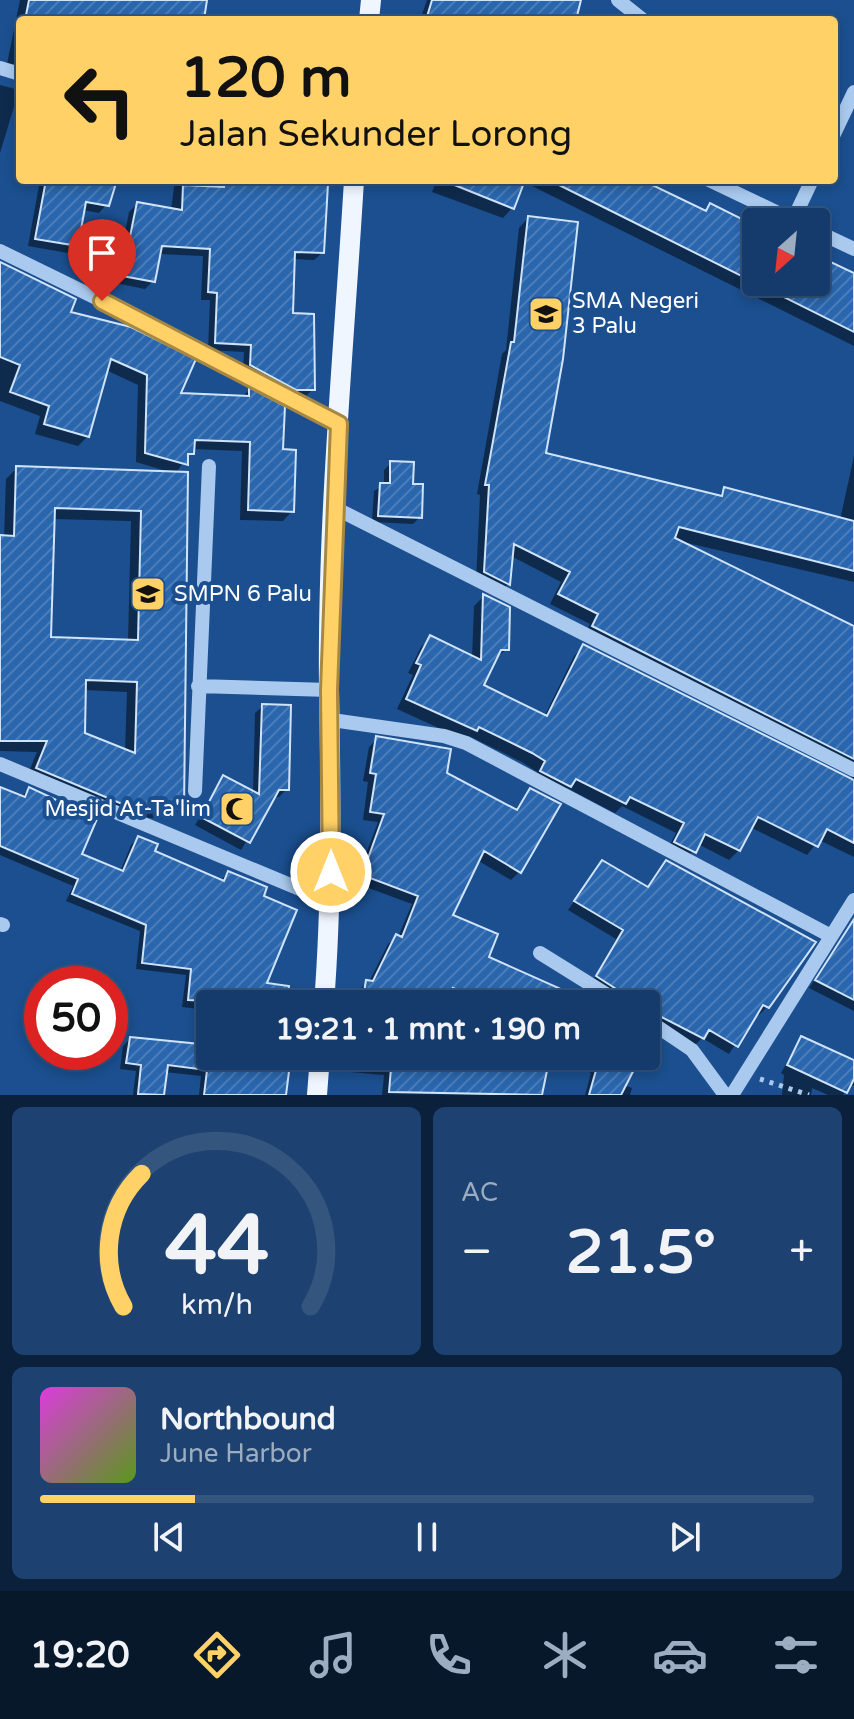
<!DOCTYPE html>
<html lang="id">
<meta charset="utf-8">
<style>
body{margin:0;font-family:"Varela Round",sans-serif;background:#1d4271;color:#f1f3f6;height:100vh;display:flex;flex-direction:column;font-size:30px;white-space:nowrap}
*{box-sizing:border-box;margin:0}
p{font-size:26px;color:#9dadc1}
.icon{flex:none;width:44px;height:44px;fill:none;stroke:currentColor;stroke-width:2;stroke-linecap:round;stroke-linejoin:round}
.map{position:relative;height:1095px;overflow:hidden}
.panel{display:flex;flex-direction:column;gap:12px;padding:12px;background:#0b203b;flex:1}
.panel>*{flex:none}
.hud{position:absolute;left:16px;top:16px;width:822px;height:168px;border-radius:8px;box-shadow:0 4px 12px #0003,0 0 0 2px #33557e;background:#ffd166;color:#111;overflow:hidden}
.needle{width:52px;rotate:207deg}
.tools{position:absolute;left:742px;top:208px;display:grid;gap:16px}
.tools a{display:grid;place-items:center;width:88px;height:88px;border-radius:8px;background:#143b6b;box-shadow:0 4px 12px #0003,0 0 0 2px #33557e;font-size:40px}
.speed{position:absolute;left:24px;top:966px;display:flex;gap:16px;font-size:40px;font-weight:700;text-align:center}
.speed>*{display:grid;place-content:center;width:104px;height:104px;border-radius:50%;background:#143b6b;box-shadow:0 4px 12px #0003,0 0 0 2px #33557e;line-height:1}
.speed .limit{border:12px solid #d22;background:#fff;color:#111}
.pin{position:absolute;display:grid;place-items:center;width:68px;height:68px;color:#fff;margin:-82px -34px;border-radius:50% 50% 50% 0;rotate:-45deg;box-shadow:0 0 8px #0007}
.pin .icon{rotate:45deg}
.me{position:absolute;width:88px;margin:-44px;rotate:0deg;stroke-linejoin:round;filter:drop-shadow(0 0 6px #0008)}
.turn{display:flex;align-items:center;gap:28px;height:168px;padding:0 32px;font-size:36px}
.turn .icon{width:104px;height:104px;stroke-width:2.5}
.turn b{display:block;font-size:56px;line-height:68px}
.big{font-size:60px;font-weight:700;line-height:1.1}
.panel .card{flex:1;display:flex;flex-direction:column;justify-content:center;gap:12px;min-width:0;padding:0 28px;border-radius:12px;background:#1d4271}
.panel .dial{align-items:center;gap:0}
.dial svg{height:208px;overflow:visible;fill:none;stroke:#33557e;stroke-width:7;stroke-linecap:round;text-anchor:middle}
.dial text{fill:#f1f3f6;stroke:none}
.song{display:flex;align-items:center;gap:24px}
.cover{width:96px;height:96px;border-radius:12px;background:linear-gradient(135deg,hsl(300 70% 55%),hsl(90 70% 35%))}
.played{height:8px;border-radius:4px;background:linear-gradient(90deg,#ffd166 20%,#33557e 20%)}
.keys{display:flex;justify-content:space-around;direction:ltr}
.heat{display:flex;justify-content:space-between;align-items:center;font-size:44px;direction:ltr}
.panel .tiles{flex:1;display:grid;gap:12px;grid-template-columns:1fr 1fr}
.card:last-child{grid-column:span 2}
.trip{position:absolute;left:196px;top:990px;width:464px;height:80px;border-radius:8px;background:#143b6b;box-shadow:0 4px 12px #0003,0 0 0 2px #33557e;font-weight:700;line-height:80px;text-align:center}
.tab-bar{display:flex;height:128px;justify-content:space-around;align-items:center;background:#08182b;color:#9dadc1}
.tab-bar .icon{width:56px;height:56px}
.tab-bar .selected{color:#ffd166}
.tab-bar b{font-size:36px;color:#f1f3f6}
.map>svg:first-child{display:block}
</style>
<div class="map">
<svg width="854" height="1095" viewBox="0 0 854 1095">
<defs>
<pattern id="building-hatch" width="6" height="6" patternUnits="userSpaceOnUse" patternTransform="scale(2)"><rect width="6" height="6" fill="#2a66ad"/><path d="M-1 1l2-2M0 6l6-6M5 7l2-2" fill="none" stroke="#4a7db9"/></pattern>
</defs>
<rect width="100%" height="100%" fill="#1b4f8f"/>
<!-- shadow -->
<path fill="#0007" fill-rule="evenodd" d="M20,0H205L202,20H20V65L7,64Z
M427,0H579L574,20H420Z
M0,85L19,90L0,153Z
M40,180H115L107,204L99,213L82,210L76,245L68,253L28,246Z
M175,180H325L322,253L314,260L293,259L291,315L313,389L305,397H287L243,373L244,352L208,350L210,300H201L203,256L159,254L153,281L145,289L115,283L129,212L137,204L171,210Z
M437,180H638L703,212L711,205L756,228V282H816V257L854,276V346L522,181L512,208L503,218L432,192Z
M528,218L544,455L717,497L725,489L840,520L854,456V582L675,540L854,627V857L819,840L807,855L750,827L739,850L729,860L698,844L684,862L666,852L676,833L622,806L615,813L567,788L560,796L532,781L537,772L522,762L469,736L465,740L397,709L413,675L408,673L421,647L431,638L472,658L474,606L484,596L507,649L494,659L481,686L544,717L574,656L583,647L853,781L849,771L584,636L590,624L550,604L561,582L511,556L508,584L499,594L476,582L480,495L477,494L502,354L506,350L519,228Z
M0,262L73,300L69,313L178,395L242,397L249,390L281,451L292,511L283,521L240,520L242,451L192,449L176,473L182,808L171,819L115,816L26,779L37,752L0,751V537L4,538L6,479L17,468L170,472L136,462L138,385L106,370L88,436L78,446L35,434L40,416L0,401ZM53,519L131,521L128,642L49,639ZM84,690L127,692L125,751L83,734Z
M391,463L411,486L420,517L413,524L372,522L374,491L384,485V470Z
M263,706L287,789L279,797H273L241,850L195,825L224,777L253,793L255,713Z
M377,739L514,811L530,790L519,872L511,880L477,860L450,916L486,958L582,1000L599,1004H356L358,990L369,982L388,944L398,937L412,904L355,883L378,822L363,820L368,782L363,781L369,747Z
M29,789L80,855L120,872L131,845L138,838L153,852L221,880L228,873L261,897L264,985L286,988L284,1004H210V1056H288L285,1095H199L201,1076L165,1072L162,1095H133L136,1071L120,1069L123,1046L130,1039L203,1046L207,1010L182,1007L186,975L136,969L140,931L66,901L73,886L0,855V791L22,796Z
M666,862L767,1007L759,1015L756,1013L729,1054L702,1038L694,1046L646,1019V1004H620L590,985L616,939L568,910L602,863L646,889Z
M849,929L854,932V1011L809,988Z
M801,1038L854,1063V1086L850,1084L843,1095H828L812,1088L811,1095H782L784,1075L781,1073Z
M351,1056H548L540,1095H382L384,1075L350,1072Z
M557,1056H639L624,1085L632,1088L630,1095H585L591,1073Z"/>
<!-- building -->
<path fill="url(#building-hatch)" stroke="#cfe3fa" stroke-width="2" fill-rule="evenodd" d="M29,0H207L204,20H25Z
M432,0H581L576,20H426Z
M46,180H117L109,206L86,202L78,246L35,239Z
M225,180L328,184L324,253L295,252L293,313L314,314L315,390H296L250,365L251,345L215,343L217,293L208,292L210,249L162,246L155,282L122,276L137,202L182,210L183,185L224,187Z
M442,180H525L514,209Z
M549,180H642L706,211L710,203L756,226V282H816V255L854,273V332Z
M528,216L578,222L563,359L546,453L722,496L724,487L854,521V571L679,527L675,538L854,626V759L592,626L598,614L558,594L570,572L514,544L510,585L484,572L489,485H485L511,342H514Z
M0,262L76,299L71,312L131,327L196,359L181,393L249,396V387L285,406L283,449L296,450L294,512L248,510L250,442L195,440L194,454H188V465L145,453L147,375L111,359L89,437L44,424L49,406L10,392L20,365L0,357Z
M390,461L414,462L413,484H423L422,518L378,516L380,483H390Z
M16,466L188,472L184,809L127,806L36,768L47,741H0V535L14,536ZM55,508L141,511L138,640L51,637ZM86,680L137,682L135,753L85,733Z
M483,594L510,607L509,650H501L484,685L547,716L583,644L854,780V843L827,829L818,847L758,817L740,851L705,834L696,853L674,842L684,823L630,797L626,804L576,779L571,787L540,771L545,761L532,753L479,727L477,731L406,699L421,665L416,663L430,635L481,660Z
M262,704L291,705L289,790H279L250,843L201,817L223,775L259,794Z
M376,736L451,749L447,773L517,810L530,788L561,804L521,873L484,851L453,915L498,934L489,957L583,999L586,993L603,1004H491L453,988L451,1004H362L366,980L373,981L396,934L402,937L418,896L362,875L384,814L370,812L376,774L370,773Z
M0,787L25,797L29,787L97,819L82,854L123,871L138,836L158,844L155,851L224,881L228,871L267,887L264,896L297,910L267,983L289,986L286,1004L188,1000L191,969L142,963L146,925L72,894L78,879L0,846Z
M602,860L648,887L666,860L816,942L769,1008L763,1005L738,1047L709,1030L704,1039L646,1009V1004H632L627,996L596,976L623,930L574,901Z
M854,919V1000L815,980Z
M801,1036L854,1060V1079L847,1093L787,1065Z
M130,1037L210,1045V1056H291L286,1095H204L207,1070L168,1065L164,1095L138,1094L141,1065L126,1063Z
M392,1056H550L542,1095L389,1092Z
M600,1056H641L621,1095H589Z"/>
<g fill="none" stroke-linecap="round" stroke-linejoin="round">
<!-- path -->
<path stroke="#a9c9ee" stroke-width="5" stroke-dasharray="4 6" stroke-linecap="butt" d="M760,1079L809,1095"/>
<!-- minor -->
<path stroke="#a9c9ee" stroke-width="14" d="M618,0L643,20
M0,68L20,74
M834,134L854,92
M709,180L797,222
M793,220L812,180
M816,231L854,249
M0,251L178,338L339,424
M335,508L854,770
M198,686L329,690
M332,720L444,736L466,743L831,936
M0,764L331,902
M195,791L209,466
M0,924L3,925
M540,953L622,1004
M646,1019L692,1050L725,1095
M732,1095L854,900"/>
<!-- major -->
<path stroke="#f0f6ff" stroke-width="20" d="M369,20L371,0
M324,1004C332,899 331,795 329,689C327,521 344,348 354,180
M317,1095L320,1056"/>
</g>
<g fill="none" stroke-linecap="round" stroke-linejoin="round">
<defs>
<path id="route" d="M102,301L339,424L329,690L331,872"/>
</defs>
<!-- route casing -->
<use href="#route" stroke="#a68842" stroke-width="20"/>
<!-- route -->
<use href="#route" stroke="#ffd166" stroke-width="14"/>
</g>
<!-- icons -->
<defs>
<symbol id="school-square" viewBox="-11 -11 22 22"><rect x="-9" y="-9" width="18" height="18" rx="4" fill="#ffd166" stroke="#1b4f8f"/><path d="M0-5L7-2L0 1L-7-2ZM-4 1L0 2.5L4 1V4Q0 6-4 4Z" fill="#111"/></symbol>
<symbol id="mosque-square" viewBox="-11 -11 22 22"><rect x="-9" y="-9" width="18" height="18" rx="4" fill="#ffd166" stroke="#1b4f8f"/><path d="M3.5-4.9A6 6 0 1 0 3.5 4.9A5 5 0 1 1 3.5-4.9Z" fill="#111"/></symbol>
</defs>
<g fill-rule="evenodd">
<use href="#school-square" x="526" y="294" width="40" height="40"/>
<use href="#school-square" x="128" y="574" width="40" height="40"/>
<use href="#mosque-square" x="217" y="789" width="40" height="40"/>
</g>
<g text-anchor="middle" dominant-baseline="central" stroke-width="8" stroke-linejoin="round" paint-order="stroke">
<!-- poi labels -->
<g font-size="22" fill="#fff" stroke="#1b4f8f" text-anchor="start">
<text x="572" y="301">SMA Negeri<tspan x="572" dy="25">3 Palu</tspan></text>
<text x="174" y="594">SMPN 6 Palu</text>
<text x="211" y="809" text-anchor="end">Mesjid At-Ta'lim</text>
</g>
</g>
</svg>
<div class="tools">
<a><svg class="needle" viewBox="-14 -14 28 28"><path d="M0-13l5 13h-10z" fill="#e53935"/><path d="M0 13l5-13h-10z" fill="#9dadc1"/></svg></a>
</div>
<div class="speed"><div class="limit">50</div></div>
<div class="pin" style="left:102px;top:301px;background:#d93025"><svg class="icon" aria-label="arrive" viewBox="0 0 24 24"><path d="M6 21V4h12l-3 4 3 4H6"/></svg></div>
<svg class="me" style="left:331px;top:872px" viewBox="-20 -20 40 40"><circle r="17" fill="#ffd166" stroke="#fff" stroke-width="3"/><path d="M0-11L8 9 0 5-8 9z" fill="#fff"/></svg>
<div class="trip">19:21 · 1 mnt · 190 m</div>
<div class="hud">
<div class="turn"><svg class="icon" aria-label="left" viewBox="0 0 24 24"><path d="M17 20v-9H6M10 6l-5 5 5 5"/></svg><div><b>120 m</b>Jalan Sekunder Lorong</div></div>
</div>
</div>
<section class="panel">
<div class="tiles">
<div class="card dial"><svg viewBox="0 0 100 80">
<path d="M14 69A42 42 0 1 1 86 69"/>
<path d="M14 69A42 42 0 0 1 21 18" stroke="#ffd166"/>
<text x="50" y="56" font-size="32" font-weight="700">44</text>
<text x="50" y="72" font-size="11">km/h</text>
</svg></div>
<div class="card"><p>AC</p>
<div class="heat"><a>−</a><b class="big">21.5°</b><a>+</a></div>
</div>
<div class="card">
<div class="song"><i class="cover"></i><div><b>Northbound</b><p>June Harbor</p></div></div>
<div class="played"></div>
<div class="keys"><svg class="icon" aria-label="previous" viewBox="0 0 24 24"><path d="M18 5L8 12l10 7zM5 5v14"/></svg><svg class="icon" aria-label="pause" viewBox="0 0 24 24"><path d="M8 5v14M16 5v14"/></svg><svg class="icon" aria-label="next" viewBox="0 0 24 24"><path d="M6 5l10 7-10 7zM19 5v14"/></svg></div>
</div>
</div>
</section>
<nav class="tab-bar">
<b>19:20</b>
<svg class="icon selected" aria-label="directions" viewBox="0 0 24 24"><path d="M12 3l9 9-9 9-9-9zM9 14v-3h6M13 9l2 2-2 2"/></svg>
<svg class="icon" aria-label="music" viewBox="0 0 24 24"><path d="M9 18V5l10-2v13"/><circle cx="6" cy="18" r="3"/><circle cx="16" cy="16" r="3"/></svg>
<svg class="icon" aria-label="phone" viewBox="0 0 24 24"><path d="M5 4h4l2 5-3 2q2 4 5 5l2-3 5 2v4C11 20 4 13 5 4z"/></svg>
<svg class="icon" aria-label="climate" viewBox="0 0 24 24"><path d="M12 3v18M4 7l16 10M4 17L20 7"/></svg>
<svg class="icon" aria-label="car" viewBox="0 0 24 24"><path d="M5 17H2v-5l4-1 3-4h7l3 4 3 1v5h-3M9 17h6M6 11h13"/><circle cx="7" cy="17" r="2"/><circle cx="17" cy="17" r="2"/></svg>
<svg class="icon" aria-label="filters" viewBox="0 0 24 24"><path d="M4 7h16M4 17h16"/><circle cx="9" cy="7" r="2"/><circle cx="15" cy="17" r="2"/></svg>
</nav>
